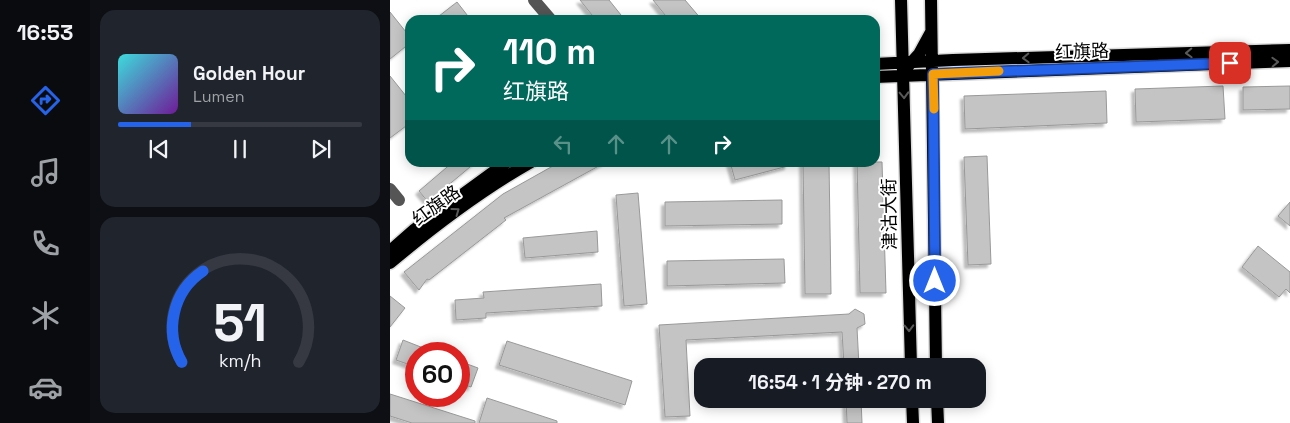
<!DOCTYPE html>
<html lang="zh">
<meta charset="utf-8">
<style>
body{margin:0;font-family:"Space Grotesk","Noto Sans SC",sans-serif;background:#20242c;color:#f1f3f6;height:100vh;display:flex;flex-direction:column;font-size:19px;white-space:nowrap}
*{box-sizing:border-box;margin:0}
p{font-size:16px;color:#9ea1a6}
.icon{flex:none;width:28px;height:28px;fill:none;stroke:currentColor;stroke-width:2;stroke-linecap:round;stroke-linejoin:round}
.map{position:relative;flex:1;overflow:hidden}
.details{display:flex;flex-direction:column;gap:10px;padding:10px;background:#0d0f14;width:300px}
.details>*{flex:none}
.top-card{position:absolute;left:15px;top:15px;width:475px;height:152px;border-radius:15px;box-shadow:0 2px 12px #0003;background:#00695c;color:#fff;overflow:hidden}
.speed{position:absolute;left:15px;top:342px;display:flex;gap:10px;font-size:25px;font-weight:700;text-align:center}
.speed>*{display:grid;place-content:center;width:65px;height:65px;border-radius:50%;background:#171b24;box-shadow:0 2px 12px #0003;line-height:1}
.speed .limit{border:8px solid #d22;background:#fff;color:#111}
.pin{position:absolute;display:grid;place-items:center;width:42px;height:42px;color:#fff;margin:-21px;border-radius:10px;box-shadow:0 2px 8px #0006}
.me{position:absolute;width:55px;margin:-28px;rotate:0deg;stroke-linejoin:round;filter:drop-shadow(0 0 4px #0008)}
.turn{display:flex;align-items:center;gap:18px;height:105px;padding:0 15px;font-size:22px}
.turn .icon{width:65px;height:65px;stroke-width:2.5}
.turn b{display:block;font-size:35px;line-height:42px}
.lanes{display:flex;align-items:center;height:48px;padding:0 15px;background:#0003;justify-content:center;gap:25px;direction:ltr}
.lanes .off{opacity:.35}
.details .tile{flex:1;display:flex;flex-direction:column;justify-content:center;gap:8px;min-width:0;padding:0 18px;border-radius:15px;background:#20242c}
.details .dial{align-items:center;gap:0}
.dial svg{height:130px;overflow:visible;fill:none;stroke:#363941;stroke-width:7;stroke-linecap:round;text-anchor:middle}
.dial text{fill:#f1f3f6;stroke:none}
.song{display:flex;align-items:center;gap:15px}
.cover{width:60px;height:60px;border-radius:8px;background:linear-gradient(135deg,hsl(180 70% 55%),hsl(280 70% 35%))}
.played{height:5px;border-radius:2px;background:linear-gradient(90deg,#2563eb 30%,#363941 30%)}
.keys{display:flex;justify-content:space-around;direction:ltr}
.trip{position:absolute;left:304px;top:358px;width:292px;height:50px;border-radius:15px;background:#171b24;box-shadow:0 2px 12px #0003;font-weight:700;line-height:50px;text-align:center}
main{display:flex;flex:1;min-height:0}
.tabs{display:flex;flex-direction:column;width:90px;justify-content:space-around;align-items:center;background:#090b0e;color:#9ea1a6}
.tabs .icon{width:35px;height:35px}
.tabs .current{color:#2563eb}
.tabs b{font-size:22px;color:#f1f3f6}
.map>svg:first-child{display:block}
</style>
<main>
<nav class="tabs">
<b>16:53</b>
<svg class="icon current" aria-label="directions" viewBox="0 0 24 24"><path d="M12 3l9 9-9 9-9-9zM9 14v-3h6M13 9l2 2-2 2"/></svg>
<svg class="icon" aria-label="music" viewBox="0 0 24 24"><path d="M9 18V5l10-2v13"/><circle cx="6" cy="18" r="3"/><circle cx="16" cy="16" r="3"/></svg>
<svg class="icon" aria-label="phone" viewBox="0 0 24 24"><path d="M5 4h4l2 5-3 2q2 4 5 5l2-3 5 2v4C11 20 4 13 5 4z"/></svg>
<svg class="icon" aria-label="climate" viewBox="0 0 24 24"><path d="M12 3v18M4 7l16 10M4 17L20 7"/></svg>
<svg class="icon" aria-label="car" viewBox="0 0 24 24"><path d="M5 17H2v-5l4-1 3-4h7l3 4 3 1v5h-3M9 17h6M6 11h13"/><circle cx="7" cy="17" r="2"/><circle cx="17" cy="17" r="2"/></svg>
</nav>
<section class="details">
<div class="tile">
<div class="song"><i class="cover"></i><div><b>Golden Hour</b><p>Lumen</p></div></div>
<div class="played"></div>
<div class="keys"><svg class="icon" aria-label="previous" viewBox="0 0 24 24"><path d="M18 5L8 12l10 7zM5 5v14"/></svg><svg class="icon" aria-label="pause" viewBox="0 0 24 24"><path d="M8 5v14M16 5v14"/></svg><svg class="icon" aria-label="next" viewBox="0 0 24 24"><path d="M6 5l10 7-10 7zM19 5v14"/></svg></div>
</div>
<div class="tile dial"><svg viewBox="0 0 100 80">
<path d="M14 69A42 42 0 1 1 86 69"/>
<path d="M14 69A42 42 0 0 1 27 13" stroke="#2563eb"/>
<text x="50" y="56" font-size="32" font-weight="700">51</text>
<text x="50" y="72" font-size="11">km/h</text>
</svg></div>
</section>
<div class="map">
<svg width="900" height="423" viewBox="0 0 900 423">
<defs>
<filter id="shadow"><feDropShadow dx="-3.5" dy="3.5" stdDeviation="1" flood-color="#0004"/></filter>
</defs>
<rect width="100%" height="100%" fill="#fff"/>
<!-- building -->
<path fill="#c4c4c4" stroke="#999" filter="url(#shadow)" d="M190,0H219L235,20H206Z
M263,0H295L312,20H279Z
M67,2L81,20H44Z
M0,12L20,37V43L0,59Z
M0,76L20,101V123L0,138Z
M833,86L835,119L746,122L745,89Z
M900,86V109L853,110V87Z
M716,91L717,123L575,129L574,96Z
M597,156L601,264L578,265L574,157Z
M63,162H86L38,202L29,191Z
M170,162H216L114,218L116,220L39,280L37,279L29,290L14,272L113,194Z
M340,162H398V166L345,180Z
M413,162H439L441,294H415Z
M467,162H492L496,293H470Z
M248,193L257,304L234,306L226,195Z
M392,200V224L275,226V202Z
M900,202V226L888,216Z
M207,231L208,252L135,258L133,238Z
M868,246L900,272V293L896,289L889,297L852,267Z
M394,259L395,283L277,286V261Z
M211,284L212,306L96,313V318L66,320L65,300L94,298L93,292Z
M0,296L15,308L0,327Z
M465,309L474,314L475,324L467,328L469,366H454L452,332L296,340L300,416L275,417L269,325L459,314Z
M13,340L46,353V354H26V367L6,360Z
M117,341L242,381L235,405L109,365Z
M69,361L88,368L81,387L69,383Z
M0,394L85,421V423H22L0,416Z
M97,398L167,421V423H89Z
M456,399H471L472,423H457Z"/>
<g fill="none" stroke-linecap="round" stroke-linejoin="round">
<defs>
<path id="major" d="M511,0L521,366
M541,0L546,366
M485,64L563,60L900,50
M519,65L529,54L541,32
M485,77L900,61
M0,251L25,229L117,162
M0,263C44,226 90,191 141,162
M522,399L523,423
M547,399L548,423"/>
</defs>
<!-- major casing -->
<use href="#major" stroke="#dbdbdb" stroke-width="15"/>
<!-- minor -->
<path stroke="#555" stroke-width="12" d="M144,0L161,20
M0,189L9,200"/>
<!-- major -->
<use href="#major" stroke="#000" stroke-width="12"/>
</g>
<!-- one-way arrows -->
<defs><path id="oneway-chevron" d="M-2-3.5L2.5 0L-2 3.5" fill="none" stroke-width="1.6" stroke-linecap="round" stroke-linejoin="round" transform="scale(1.25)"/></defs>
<g stroke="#595959">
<use href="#oneway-chevron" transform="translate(799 53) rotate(178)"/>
<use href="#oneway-chevron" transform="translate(636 58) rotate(178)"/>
<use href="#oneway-chevron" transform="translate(885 62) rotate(-2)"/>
<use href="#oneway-chevron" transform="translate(514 95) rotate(88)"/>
<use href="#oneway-chevron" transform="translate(66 211) rotate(-36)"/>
<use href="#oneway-chevron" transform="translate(519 328) rotate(89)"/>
</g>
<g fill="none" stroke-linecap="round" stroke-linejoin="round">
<defs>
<path id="route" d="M545,281L543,74L840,63"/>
</defs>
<!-- route casing -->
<use href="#route" stroke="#184099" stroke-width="12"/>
<!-- route -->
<use href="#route" stroke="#2563eb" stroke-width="9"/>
<!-- slow -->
<path stroke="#f59e0b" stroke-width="9" d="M544,109L543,74L609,71"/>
</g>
<g text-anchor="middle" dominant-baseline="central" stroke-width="4" stroke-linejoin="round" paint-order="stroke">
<!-- street labels -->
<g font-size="18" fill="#000" stroke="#fff">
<text transform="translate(692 51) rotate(-2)">红旗路</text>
<text transform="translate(46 205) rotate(-36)">红旗路</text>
<text transform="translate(499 214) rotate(-91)">津沽大街</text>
</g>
</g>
</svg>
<div class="speed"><div class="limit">60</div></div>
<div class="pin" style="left:840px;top:63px;background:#d93025"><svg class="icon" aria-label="arrive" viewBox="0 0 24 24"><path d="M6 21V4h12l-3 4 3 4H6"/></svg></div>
<svg class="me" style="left:545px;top:281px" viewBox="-20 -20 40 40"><circle r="17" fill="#2563eb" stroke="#fff" stroke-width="3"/><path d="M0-11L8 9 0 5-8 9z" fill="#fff"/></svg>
<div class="trip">16:54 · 1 分钟 · 270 m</div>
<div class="top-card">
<div class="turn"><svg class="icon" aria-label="right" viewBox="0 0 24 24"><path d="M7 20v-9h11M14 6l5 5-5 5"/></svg><div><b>110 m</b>红旗路</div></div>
<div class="lanes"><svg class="icon off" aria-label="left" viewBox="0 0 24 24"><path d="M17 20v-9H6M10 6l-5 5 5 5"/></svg><svg class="icon off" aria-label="ahead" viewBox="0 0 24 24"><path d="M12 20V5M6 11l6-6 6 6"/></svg><svg class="icon off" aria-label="ahead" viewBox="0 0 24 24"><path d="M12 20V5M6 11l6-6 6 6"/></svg><svg class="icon" aria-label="right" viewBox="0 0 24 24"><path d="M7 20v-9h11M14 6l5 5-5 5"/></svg></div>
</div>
</div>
</main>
